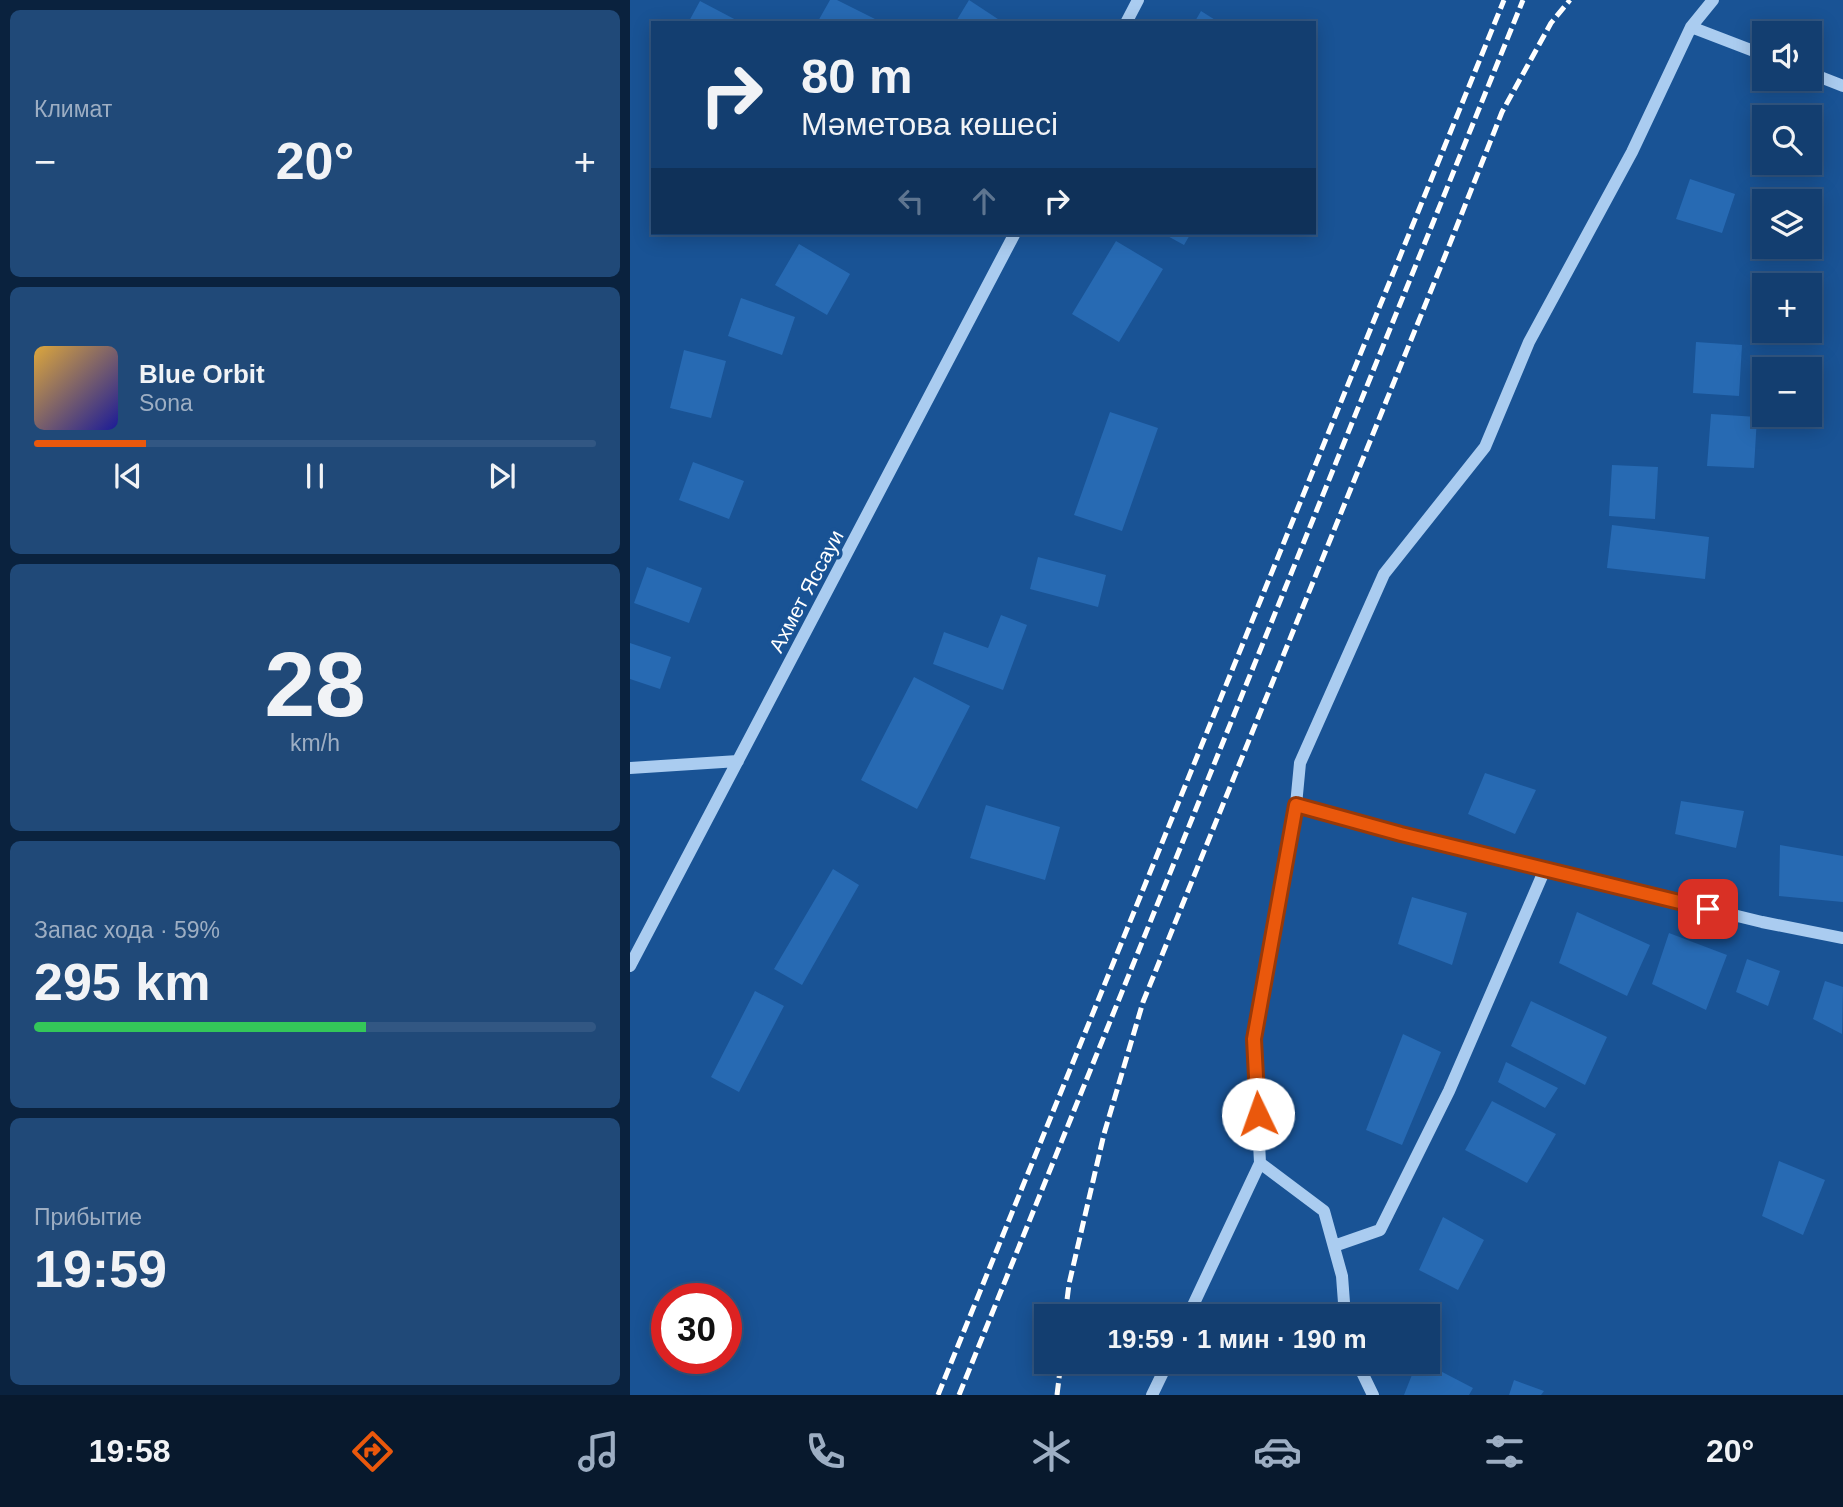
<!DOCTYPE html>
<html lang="ru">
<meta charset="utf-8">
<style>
body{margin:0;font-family:Arial,sans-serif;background:#204978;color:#f1f3f6;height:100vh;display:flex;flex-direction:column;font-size:26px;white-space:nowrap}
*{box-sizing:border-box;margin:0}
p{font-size:23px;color:#9daec3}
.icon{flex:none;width:38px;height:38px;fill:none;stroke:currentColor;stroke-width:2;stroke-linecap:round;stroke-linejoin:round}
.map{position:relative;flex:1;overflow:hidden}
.panel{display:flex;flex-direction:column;gap:10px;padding:10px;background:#0a223e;width:630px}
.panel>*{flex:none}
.top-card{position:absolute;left:21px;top:21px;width:665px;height:214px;border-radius:0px;box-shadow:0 4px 18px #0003,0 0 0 2px #325783;background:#133e70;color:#f1f3f6;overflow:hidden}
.controls{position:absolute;left:1122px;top:21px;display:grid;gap:14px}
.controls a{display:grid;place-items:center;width:70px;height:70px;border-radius:0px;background:#133e70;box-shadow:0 4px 18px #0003,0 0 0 2px #325783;font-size:35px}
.speed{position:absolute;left:21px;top:1283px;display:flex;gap:14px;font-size:35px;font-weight:700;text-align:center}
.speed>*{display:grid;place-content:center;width:91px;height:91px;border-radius:50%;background:#133e70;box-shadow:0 4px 18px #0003,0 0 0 2px #325783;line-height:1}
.speed .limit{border:10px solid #d22;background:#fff;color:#111}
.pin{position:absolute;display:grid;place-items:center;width:60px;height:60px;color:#fff;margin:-30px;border-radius:14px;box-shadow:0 4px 10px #0006}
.me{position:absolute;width:77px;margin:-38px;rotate:357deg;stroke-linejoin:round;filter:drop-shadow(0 0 5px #0008)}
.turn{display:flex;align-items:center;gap:24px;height:147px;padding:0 35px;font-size:32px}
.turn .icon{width:91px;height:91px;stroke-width:2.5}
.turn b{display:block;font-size:49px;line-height:60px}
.lanes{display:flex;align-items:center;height:66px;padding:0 35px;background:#0003;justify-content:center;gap:35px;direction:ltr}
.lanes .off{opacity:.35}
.big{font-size:52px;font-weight:700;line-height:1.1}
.panel .tile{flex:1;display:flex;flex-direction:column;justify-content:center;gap:10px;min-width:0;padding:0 24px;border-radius:10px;background:#204978}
.panel .dial{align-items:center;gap:0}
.dial b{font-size:91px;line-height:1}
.song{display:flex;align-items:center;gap:21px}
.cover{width:84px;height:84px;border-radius:10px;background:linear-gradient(135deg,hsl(40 70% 55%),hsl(240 70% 35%))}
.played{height:7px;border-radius:4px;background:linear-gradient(90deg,#ea580c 20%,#325783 20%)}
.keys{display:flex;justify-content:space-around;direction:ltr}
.heat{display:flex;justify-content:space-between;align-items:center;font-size:38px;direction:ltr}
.charge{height:10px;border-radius:5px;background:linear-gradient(90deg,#34c759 59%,#325783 0)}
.trip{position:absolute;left:404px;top:1304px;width:406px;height:70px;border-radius:0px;background:#133e70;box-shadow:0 4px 18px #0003,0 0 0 2px #325783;font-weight:700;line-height:70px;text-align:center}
.tabs{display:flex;height:112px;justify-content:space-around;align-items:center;background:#08192d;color:#9daec3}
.tabs .icon{width:49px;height:49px}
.tabs .current{color:#ea580c}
.tabs b{font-size:32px;color:#f1f3f6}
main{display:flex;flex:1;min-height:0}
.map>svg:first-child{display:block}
</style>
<main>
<section class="panel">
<div class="tile"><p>Климат</p>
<div class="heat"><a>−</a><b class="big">20°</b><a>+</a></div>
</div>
<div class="tile">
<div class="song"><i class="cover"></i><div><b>Blue Orbit</b><p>Sona</p></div></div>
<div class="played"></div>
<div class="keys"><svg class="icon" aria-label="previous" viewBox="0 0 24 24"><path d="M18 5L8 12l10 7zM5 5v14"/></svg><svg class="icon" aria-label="pause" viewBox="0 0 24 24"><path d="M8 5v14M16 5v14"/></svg><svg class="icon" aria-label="next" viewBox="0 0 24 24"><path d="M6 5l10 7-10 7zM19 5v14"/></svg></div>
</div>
<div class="tile dial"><b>28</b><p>km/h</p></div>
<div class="tile"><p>Запас хода · 59%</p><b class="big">295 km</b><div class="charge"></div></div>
<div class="tile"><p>Прибытие</p><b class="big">19:59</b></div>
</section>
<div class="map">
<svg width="1213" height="1395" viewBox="0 0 1213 1395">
<rect width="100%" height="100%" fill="#195395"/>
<!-- building -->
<path fill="#276ab3" d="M200,0H207L253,23H187Z
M339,0L374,23H325Z
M70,1L108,21L107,23H58Z
M571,11L590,23H564Z
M1060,179L1105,194L1092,233L1046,219Z
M532,233H561L554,245Z
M486,241L533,269L489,342L442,314Z
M169,244L220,274L197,315L145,285Z
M111,298L165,317L152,355L98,336Z
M1066,342L1112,345L1109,396L1063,393Z
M54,350L96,361L81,418L40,408Z
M480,412L528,428L492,531L444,515Z
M1081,414L1127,417L1124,468L1077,466Z
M63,462L114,481L99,519L49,500Z
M982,465L1028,467L1025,519L979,516Z
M982,525L1079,537L1075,579L977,568Z
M408,557L476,575L468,607L400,589Z
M17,567L72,588L59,623L4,603Z
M371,615L397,625L373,690L303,664L314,632L358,648Z
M0,643L41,657L30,689L0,679Z
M284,677L340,706L287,809L231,780Z
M855,773L906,790L885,834L838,814Z
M1051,801L1114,811L1106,848L1045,834Z
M356,805L430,827L415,880L340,858Z
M1150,845L1213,856V902L1149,896Z
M203,869L229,885L172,985L144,969Z
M782,897L837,913L822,965L768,944Z
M947,912L1020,945L997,996L929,963Z
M1039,933L1097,955L1076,1010L1022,984Z
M1117,959L1150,971L1138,1006L1106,992Z
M1195,981L1213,987L1212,1034L1183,1019Z
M125,991L154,1006L109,1092L81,1077Z
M901,1001L977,1037L955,1085L881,1046Z
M773,1034L811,1052L772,1145L736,1130Z
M876,1062L928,1088L915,1108L868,1082Z
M862,1101L926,1134L897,1183L835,1150Z
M1149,1161L1195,1180L1173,1235L1132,1216Z
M813,1217L854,1240L828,1290L789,1270Z
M787,1362H793L843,1388L839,1395H774Z
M884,1380L914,1391L911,1395H879Z"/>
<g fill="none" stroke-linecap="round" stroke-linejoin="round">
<!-- minor -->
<path stroke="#aaccf0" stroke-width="12" d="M496,23L508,0
M1061,27L1134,55
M1180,73L1213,86
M0,768L108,761
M666,805L771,834L1132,922L1213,938
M0,966L385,233
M630,1163L694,1211L712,1276L715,1316
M704,1246L750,1230L819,1091L915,869
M558,1316L630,1163L624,1039L666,805L670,763L754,574L855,447L899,342L1002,152L1061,27L1083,0
M727,1362L743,1395
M522,1395L538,1362"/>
<!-- rail -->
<path stroke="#fff" stroke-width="5" stroke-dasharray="12 5" stroke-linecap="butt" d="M435,1316L439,1284L474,1134L513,1002L815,256L872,112L921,23L940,0
M308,1395L874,0
M329,1395L893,0
M427,1395L431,1362"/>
</g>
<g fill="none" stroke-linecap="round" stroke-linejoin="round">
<defs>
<path id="route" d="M628,1114L624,1039L666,805L771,834L1078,909"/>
</defs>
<!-- route casing -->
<use href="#route" stroke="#983908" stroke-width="18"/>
<!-- route -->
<use href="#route" stroke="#ea580c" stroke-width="12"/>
</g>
<g text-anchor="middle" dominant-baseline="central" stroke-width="7" stroke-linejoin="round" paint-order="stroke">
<!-- street labels -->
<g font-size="21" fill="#fff" stroke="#195395">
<text transform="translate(176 591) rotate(-62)">Ахмет Яссауи</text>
</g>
</g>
</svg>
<div class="controls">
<a><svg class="icon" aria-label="sound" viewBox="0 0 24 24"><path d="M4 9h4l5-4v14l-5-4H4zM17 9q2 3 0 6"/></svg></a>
<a><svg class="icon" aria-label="search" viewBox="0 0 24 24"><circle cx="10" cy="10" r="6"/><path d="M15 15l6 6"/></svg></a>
<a><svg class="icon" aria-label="layers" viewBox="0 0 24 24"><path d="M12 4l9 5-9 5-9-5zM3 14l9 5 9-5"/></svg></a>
<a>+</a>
<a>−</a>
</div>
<div class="speed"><div class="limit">30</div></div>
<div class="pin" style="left:1078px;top:909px;background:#d93025"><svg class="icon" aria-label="arrive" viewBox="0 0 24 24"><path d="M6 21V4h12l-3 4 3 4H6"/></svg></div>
<svg class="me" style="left:628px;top:1114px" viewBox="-20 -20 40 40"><circle r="19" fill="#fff"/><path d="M0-13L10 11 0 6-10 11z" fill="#ea580c"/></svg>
<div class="trip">19:59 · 1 мин · 190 m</div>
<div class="top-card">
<div class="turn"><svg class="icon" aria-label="right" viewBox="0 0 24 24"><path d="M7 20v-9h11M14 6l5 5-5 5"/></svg><div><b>80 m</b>Мәметова көшесі</div></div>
<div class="lanes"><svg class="icon off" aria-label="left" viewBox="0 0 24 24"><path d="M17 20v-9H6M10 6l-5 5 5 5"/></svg><svg class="icon off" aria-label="ahead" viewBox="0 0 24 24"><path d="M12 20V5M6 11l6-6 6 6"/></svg><svg class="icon" aria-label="right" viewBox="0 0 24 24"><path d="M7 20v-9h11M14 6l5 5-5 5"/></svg></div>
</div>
</div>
</main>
<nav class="tabs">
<b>19:58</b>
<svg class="icon current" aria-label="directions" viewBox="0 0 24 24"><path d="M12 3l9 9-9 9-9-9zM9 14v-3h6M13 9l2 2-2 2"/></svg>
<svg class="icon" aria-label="music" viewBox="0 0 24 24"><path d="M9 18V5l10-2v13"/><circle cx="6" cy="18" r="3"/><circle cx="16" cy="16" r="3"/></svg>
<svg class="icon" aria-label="phone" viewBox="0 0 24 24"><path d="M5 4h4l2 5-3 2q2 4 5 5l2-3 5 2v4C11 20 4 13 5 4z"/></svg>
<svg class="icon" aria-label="climate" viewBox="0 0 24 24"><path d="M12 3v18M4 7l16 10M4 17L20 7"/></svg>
<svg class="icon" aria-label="car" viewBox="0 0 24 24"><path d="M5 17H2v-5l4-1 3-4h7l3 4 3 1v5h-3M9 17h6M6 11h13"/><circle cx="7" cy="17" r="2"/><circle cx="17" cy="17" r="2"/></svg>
<svg class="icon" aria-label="filters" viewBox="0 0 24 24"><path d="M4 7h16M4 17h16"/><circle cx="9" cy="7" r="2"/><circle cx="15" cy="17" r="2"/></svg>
<b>20°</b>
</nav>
